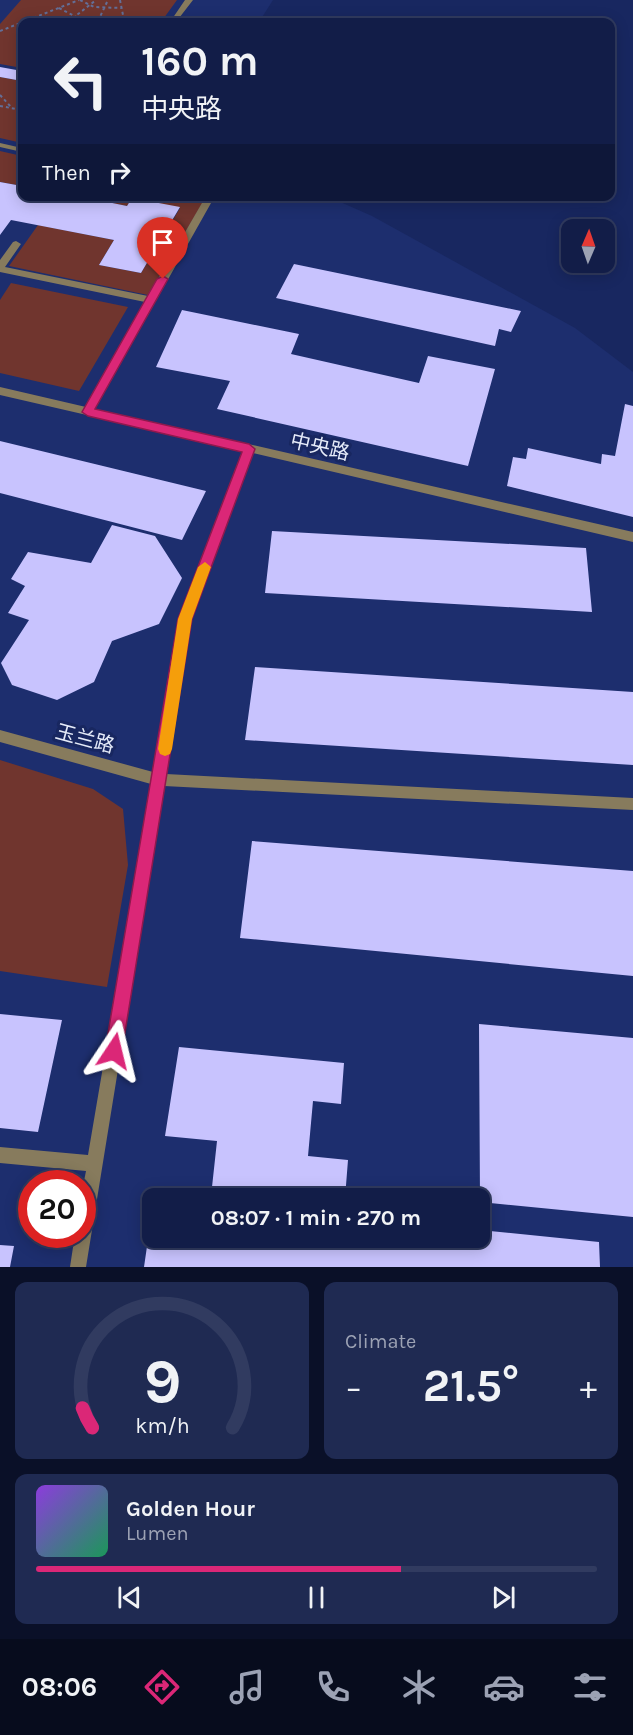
<!DOCTYPE html>
<meta charset="utf-8">
<style>
body{margin:0;font-family:Karla,"Noto Sans SC",sans-serif;background:#1f2a52;color:#f1f3f6;height:100vh;display:flex;flex-direction:column;font-size:22px;white-space:nowrap}
*{box-sizing:border-box;margin:0}
p{font-size:20px;color:#9ca2b4}
.icon{flex:none;width:33px;height:33px;fill:none;stroke:currentColor;stroke-width:2;stroke-linecap:round;stroke-linejoin:round}
.map{position:relative;height:1267px;overflow:hidden}
.details{display:flex;flex-direction:column;gap:15px;padding:15px;background:#0a1028;flex:1}
.details>*{flex:none}
.hud{position:absolute;left:18px;top:18px;width:597px;height:183px;border-radius:12px;box-shadow:0 3px 15px #0003,0 0 0 2px #313b60;background:#121d48;color:#f1f3f6;overflow:hidden}
.needle{width:39px;rotate:2deg}
.fabs{position:absolute;left:561px;top:219px;display:grid;gap:12px}
.fabs a{display:grid;place-items:center;width:54px;height:54px;border-radius:12px;background:#121d48;box-shadow:0 3px 15px #0003,0 0 0 2px #313b60;font-size:30px}
.speed{position:absolute;left:18px;top:1170px;display:flex;gap:12px;font-size:30px;font-weight:700;text-align:center}
.speed>*{display:grid;place-content:center;width:78px;height:78px;border-radius:50%;background:#121d48;box-shadow:0 3px 15px #0003,0 0 0 2px #313b60;line-height:1}
.speed .limit{border:9px solid #d22;background:#fff;color:#111}
.pin{position:absolute;display:grid;place-items:center;width:51px;height:51px;color:#fff;margin:-62px -26px;border-radius:50% 50% 50% 0;rotate:-45deg;box-shadow:0 0 6px #0007}
.pin .icon{rotate:45deg}
.me{position:absolute;width:66px;margin:-33px;rotate:10deg;stroke-linejoin:round;filter:drop-shadow(0 0 4px #0008)}
.turn{display:flex;align-items:center;gap:21px;height:126px;padding:0 24px;font-size:27px}
.turn .icon{width:78px;height:78px;stroke-width:2.5}
.turn b{display:block;font-size:42px;line-height:51px}
.then{display:flex;align-items:center;height:57px;padding:0 24px;background:#0003;gap:12px;font-size:22px}
.big{font-size:45px;font-weight:700;line-height:1.1}
.details .card{flex:1;display:flex;flex-direction:column;justify-content:center;gap:9px;min-width:0;padding:0 21px;border-radius:12px;background:#1f2a52}
.details .dial{align-items:center;gap:0}
.dial svg{height:156px;overflow:visible;fill:none;stroke:#313b60;stroke-width:7;stroke-linecap:round;text-anchor:middle}
.dial text{fill:#f1f3f6;stroke:none}
.song{display:flex;align-items:center;gap:18px}
.cover{width:72px;height:72px;border-radius:9px;background:linear-gradient(135deg,hsl(270 70% 55%),hsl(150 70% 35%))}
.played{height:6px;border-radius:3px;background:linear-gradient(90deg,#db2777 65%,#313b60 65%)}
.keys{display:flex;justify-content:space-around;direction:ltr}
.heat{display:flex;justify-content:space-between;align-items:center;font-size:33px;direction:ltr}
.details .tiles{flex:1;display:grid;gap:15px;grid-template-columns:1fr 1fr}
.card:last-child{grid-column:span 2}
.trip{position:absolute;left:142px;top:1188px;width:348px;height:60px;border-radius:12px;background:#121d48;box-shadow:0 3px 15px #0003,0 0 0 2px #313b60;font-weight:700;line-height:60px;text-align:center}
.dock{display:flex;height:96px;justify-content:space-around;align-items:center;background:#070c1d;color:#9ca2b4}
.dock .icon{width:42px;height:42px}
.dock .current{color:#db2777}
.dock b{font-size:27px;color:#f1f3f6}
.map>svg:first-child{display:block}
</style>
<div class="map">
<svg width="633" height="1267" viewBox="0 0 633 1267">
<rect width="100%" height="100%" fill="#182760"/>
<!-- built -->
<path fill="#1d2e6e" fill-rule="evenodd" d="M0,0H273L259,22H22V196L329,197L372,216L575,328L633,372V1267H0ZM32,1184H82V1234H32ZM153,1198H480V1238H153Z"/>
<!-- green -->
<path fill="#70352e" d="M21,0H177L161,22H22V68L0,64V24Z
M0,77L22,81V143L0,138Z
M0,151L22,156V186L0,182Z
M78,197H206L148,295L9,266L38,225L114,240L99,265L141,273L180,208L132,198L127,206Z
M11,283L128,307L79,391L0,373V300Z
M0,760L93,789L123,809L128,865L107,987L0,971Z"/>
<!-- building -->
<path fill="#c8c3fe" d="M0,67L22,71V81L0,77Z
M0,182L22,186V196H78L127,206L132,198L180,207L141,273L99,265L114,240L11,220L0,235Z
M294,264L521,311L511,332L499,329L495,346L276,298Z
M182,310L299,334L291,354L419,383L428,356L495,369L468,466L217,409L230,381L156,367Z
M625,404L633,406V517L507,486L513,457L526,459L528,448L601,464L602,454L615,456Z
M0,441L206,491L182,540L0,493Z
M112,525L155,536L182,578L159,624L112,641L94,682L57,700L12,685L1,663L29,620L8,613L25,586L11,579L28,552L91,563Z
M272,531L586,548L592,612L265,593Z
M255,667L633,692V765L245,740Z
M252,841L633,871V976L240,938Z
M0,1014L62,1020L38,1132L0,1128Z
M479,1024L633,1038V1217L480,1202Z
M179,1047L344,1063L341,1104L313,1101L308,1156L348,1160L345,1198H318L212,1187L217,1141L165,1136Z
M152,1212L153,1238H480V1230L599,1242L600,1267H144Z
M0,1245L14,1246L10,1267H0Z"/>
<g fill="none" stroke-linecap="round" stroke-linejoin="round">
<!-- path -->
<path stroke="#636f98" stroke-width="2" stroke-dasharray="3 3" stroke-linecap="butt" d="M80,0L94,7L121,8
M120,0L124,20
M59,8L80,19L124,20
M38,17L46,22
M98,21L108,0
M68,22L96,0
M0,31L79,0
M0,95L12,108
M0,106L22,110"/>
<!-- lane -->
<path fill="#877b5d" fill-rule="evenodd" d="M185,0H193L176,22H170Z
M0,143L22,148V152L0,147Z
M206,196H215L95,409L633,532V542L253,453L191,619L166,774L633,798V810L164,786L86,1267H70L75,1234H82V1191L86,1171L0,1163V1147L88,1155L151,784L0,742V730L153,772L179,619L243,451L0,395V387L86,407L145,302L0,272V260L13,242L16,241L21,244L5,267L148,296Z"/>
</g>
<!-- route -->
<path fill="#db2777" stroke="#8e194d" stroke-width="1.5" d="M163,276L168,279L95,409L249,444L255,449L192,619L122,1051L120,1057L114,1060L108,1057L105,1051L178,619L242,452L88,416L82,412L157,279Z"/>
<!-- slow -->
<path fill="#f59e0b" d="M205,562L211,567L192,619L172,749L170,754L165,756L160,754L158,749L178,619L198,567Z"/>
<g text-anchor="middle" dominant-baseline="central" stroke-width="6" stroke-linejoin="round" paint-order="stroke">
<!-- street labels -->
<g font-size="20" fill="#e5ebf9" stroke="#182760">
<text transform="translate(320 447) rotate(13)">中央路</text>
<text transform="translate(85 739) rotate(15)">玉兰路</text>
</g>
</g>
</svg>
<div class="fabs">
<a><svg class="needle" viewBox="-14 -14 28 28"><path d="M0-13l5 13h-10z" fill="#e53935"/><path d="M0 13l5-13h-10z" fill="#9ca2b4"/></svg></a>
</div>
<div class="speed"><div class="limit">20</div></div>
<div class="pin" style="left:163px;top:279px;background:#d93025"><svg class="icon" aria-label="arrive" viewBox="0 0 24 24"><path d="M6 21V4h12l-3 4 3 4H6"/></svg></div>
<svg class="me" style="left:114px;top:1051px" viewBox="-20 -20 40 40"><path d="M0-17L14 15 0 8-14 15z" fill="#db2777" stroke="#fff" stroke-width="4"/></svg>
<div class="trip">08:07 · 1 min · 270 m</div>
<div class="hud">
<div class="turn"><svg class="icon" aria-label="left" viewBox="0 0 24 24"><path d="M17 20v-9H6M10 6l-5 5 5 5"/></svg><div><b>160 m</b>中央路</div></div>
<div class="then">Then<svg class="icon" aria-label="right" viewBox="0 0 24 24"><path d="M7 20v-9h11M14 6l5 5-5 5"/></svg></div>
</div>
</div>
<section class="details">
<div class="tiles">
<div class="card dial"><svg viewBox="0 0 100 80">
<path d="M14 69A42 42 0 1 1 86 69"/>
<path d="M14 69A42 42 0 0 1 9 59" stroke="#db2777"/>
<text x="50" y="56" font-size="32" font-weight="700">9</text>
<text x="50" y="72" font-size="11">km/h</text>
</svg></div>
<div class="card"><p>Climate</p>
<div class="heat"><a>−</a><b class="big">21.5°</b><a>+</a></div>
</div>
<div class="card">
<div class="song"><i class="cover"></i><div><b>Golden Hour</b><p>Lumen</p></div></div>
<div class="played"></div>
<div class="keys"><svg class="icon" aria-label="previous" viewBox="0 0 24 24"><path d="M18 5L8 12l10 7zM5 5v14"/></svg><svg class="icon" aria-label="pause" viewBox="0 0 24 24"><path d="M8 5v14M16 5v14"/></svg><svg class="icon" aria-label="next" viewBox="0 0 24 24"><path d="M6 5l10 7-10 7zM19 5v14"/></svg></div>
</div>
</div>
</section>
<nav class="dock">
<b>08:06</b>
<svg class="icon current" aria-label="directions" viewBox="0 0 24 24"><path d="M12 3l9 9-9 9-9-9zM9 14v-3h6M13 9l2 2-2 2"/></svg>
<svg class="icon" aria-label="music" viewBox="0 0 24 24"><path d="M9 18V5l10-2v13"/><circle cx="6" cy="18" r="3"/><circle cx="16" cy="16" r="3"/></svg>
<svg class="icon" aria-label="phone" viewBox="0 0 24 24"><path d="M5 4h4l2 5-3 2q2 4 5 5l2-3 5 2v4C11 20 4 13 5 4z"/></svg>
<svg class="icon" aria-label="climate" viewBox="0 0 24 24"><path d="M12 3v18M4 7l16 10M4 17L20 7"/></svg>
<svg class="icon" aria-label="car" viewBox="0 0 24 24"><path d="M5 17H2v-5l4-1 3-4h7l3 4 3 1v5h-3M9 17h6M6 11h13"/><circle cx="7" cy="17" r="2"/><circle cx="17" cy="17" r="2"/></svg>
<svg class="icon" aria-label="filters" viewBox="0 0 24 24"><path d="M4 7h16M4 17h16"/><circle cx="9" cy="7" r="2"/><circle cx="15" cy="17" r="2"/></svg>
</nav>
